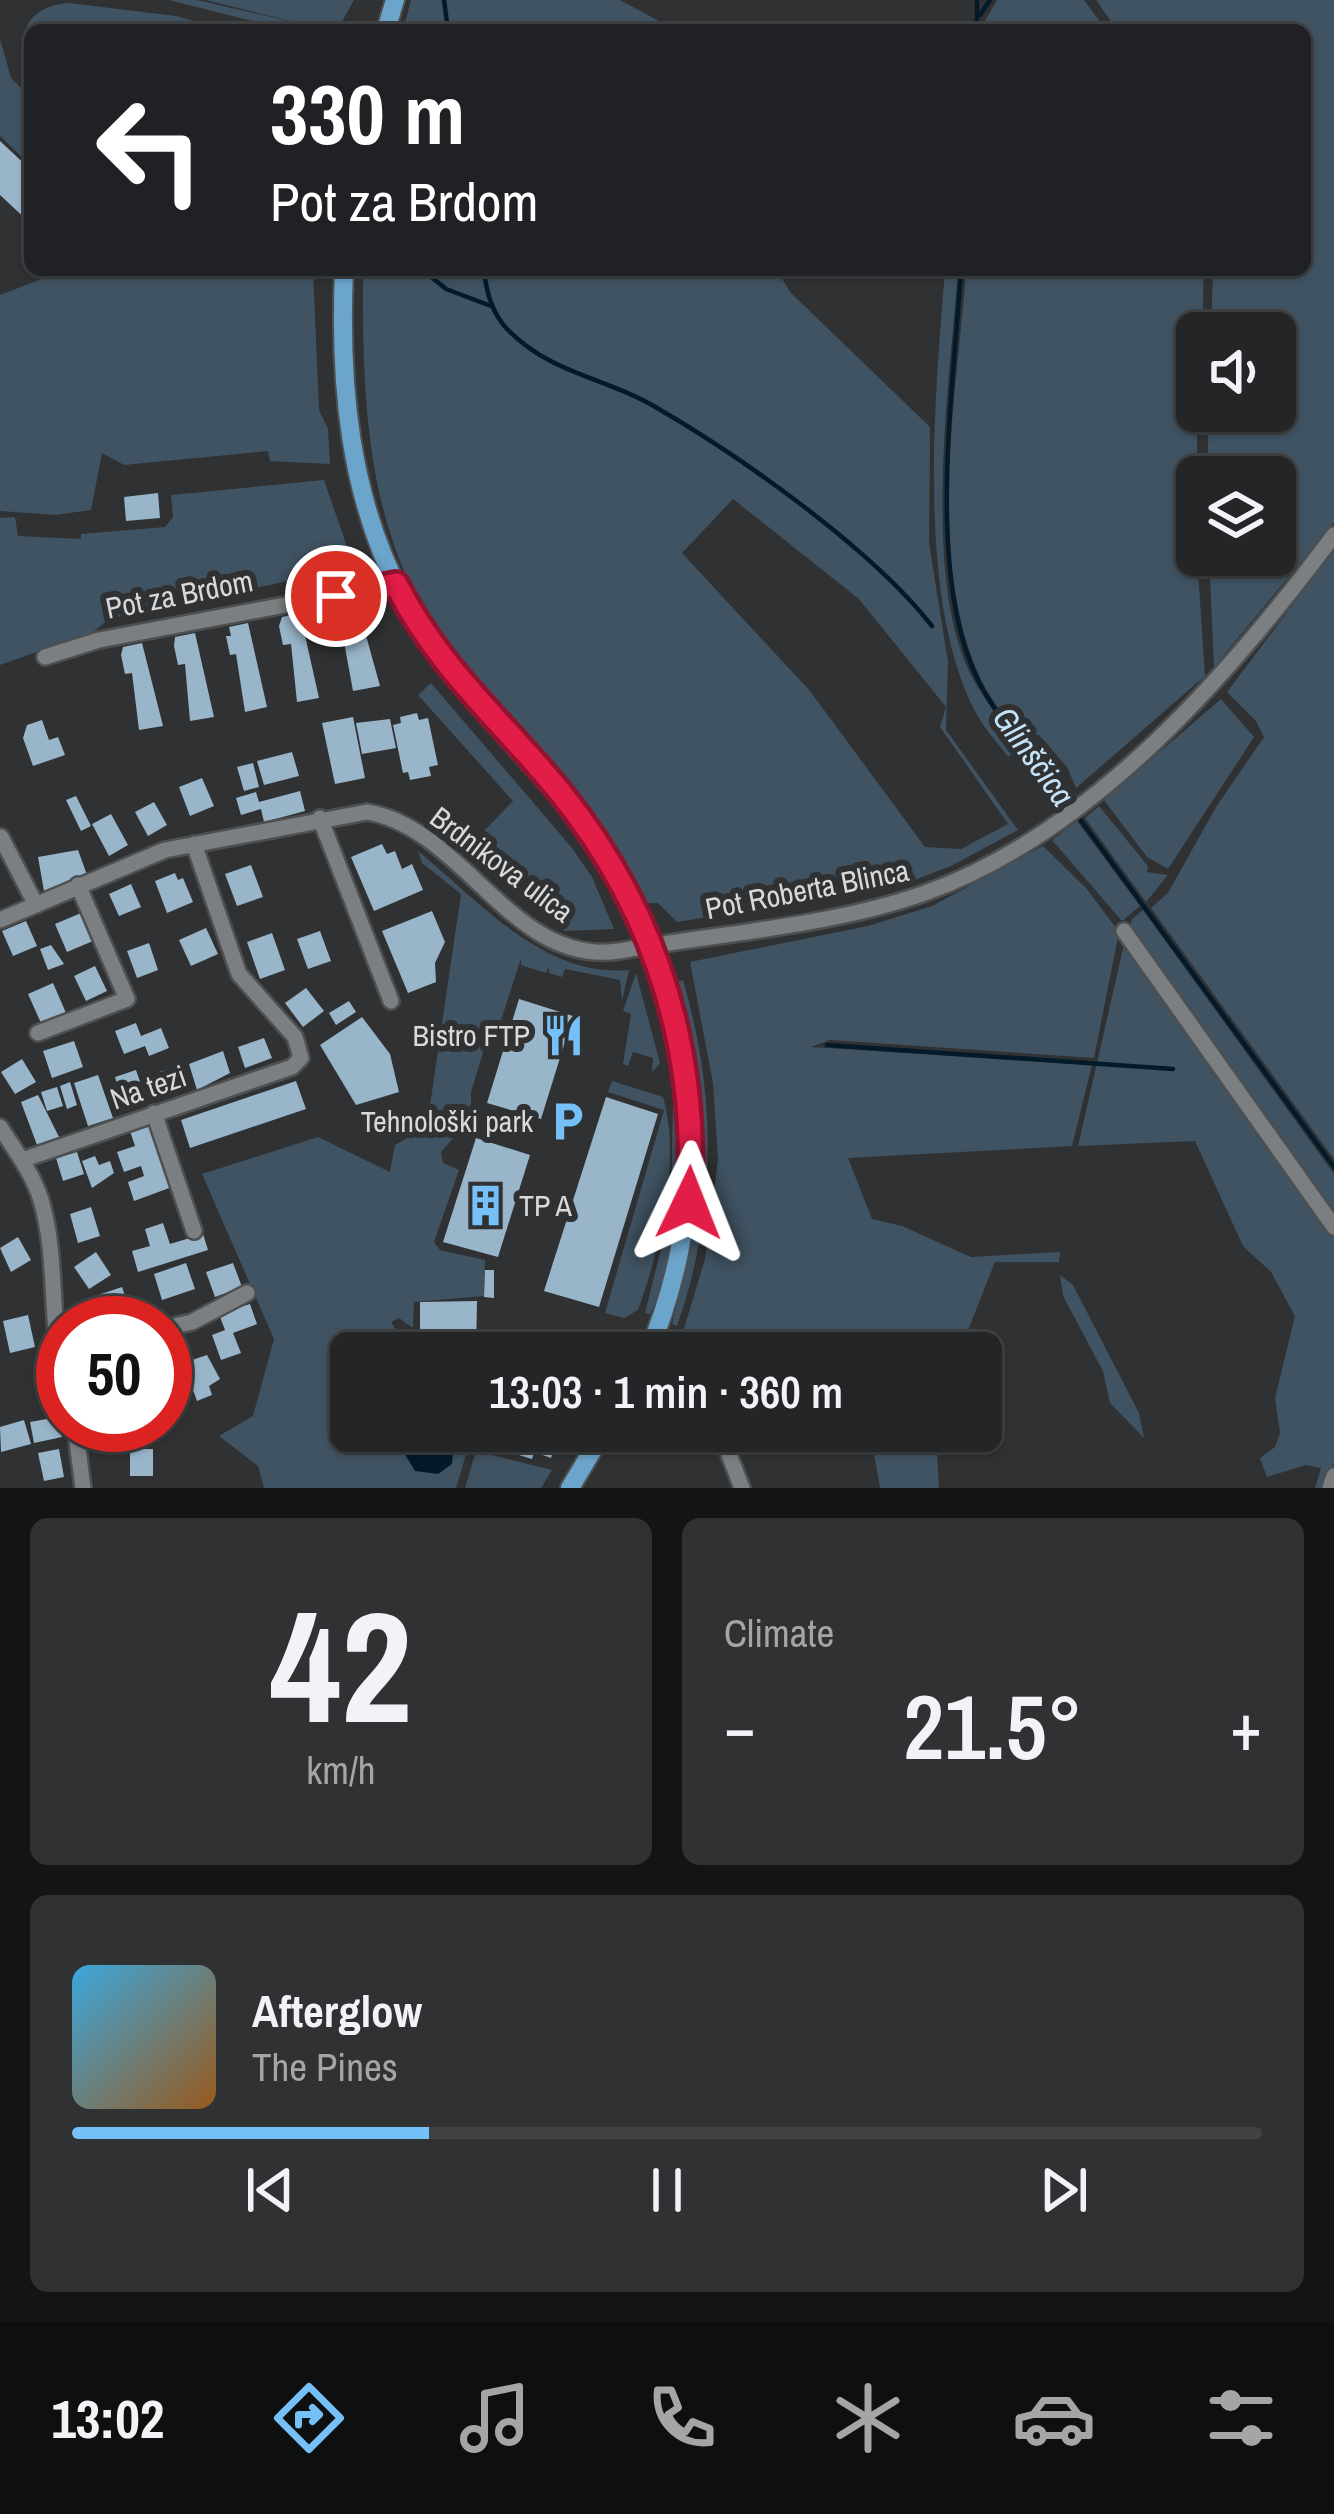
<!DOCTYPE html>
<meta charset="utf-8">
<style>
body{margin:0;font-family:"Archivo Narrow",sans-serif;background:#2f3132;color:#f1f3f6;height:100vh;display:flex;flex-direction:column;font-size:45px;white-space:nowrap}
*{box-sizing:border-box;margin:0}
p{font-size:39px;color:#a3a5a7}
.icon{flex:none;width:66px;height:66px;fill:none;stroke:currentColor;stroke-width:2;stroke-linecap:round;stroke-linejoin:round}
.map{position:relative;height:1488px;overflow:hidden}
.sheet{display:flex;flex-direction:column;gap:30px;padding:30px;background:#131415;flex:1}
.sheet>*{flex:none}
.hud{position:absolute;left:24px;top:24px;width:1287px;height:252px;border-radius:18px;box-shadow:0 3px 9px #0004,0 0 0 3px #404243;background:#202124;color:#fff;overflow:hidden}
.buttons{position:absolute;left:1176px;top:312px;display:grid;gap:24px}
.buttons a{display:grid;place-items:center;width:120px;height:120px;border-radius:18px;background:#232526;box-shadow:0 3px 9px #0004,0 0 0 3px #404243;font-size:60px}
.speed{position:absolute;left:36px;top:1296px;display:flex;gap:24px;font-size:60px;font-weight:700;text-align:center}
.speed>*{display:grid;place-content:center;width:156px;height:156px;border-radius:50%;background:#232526;box-shadow:0 3px 9px #0004,0 0 0 3px #404243;line-height:1}
.speed .limit{border:18px solid #d22;background:#fff;color:#111}
.pin{position:absolute;display:grid;place-items:center;width:102px;height:102px;color:#fff;margin:-51px;border:6px solid #fff;border-radius:50%;box-shadow:0 3px 12px #0007}
.me{position:absolute;width:132px;margin:-66px;rotate:2deg;stroke-linejoin:round;filter:drop-shadow(0 0 9px #0008)}
.turn{display:flex;align-items:center;gap:42px;height:252px;padding:0 48px;font-size:54px}
.turn .icon{width:156px;height:156px;stroke-width:2.5}
.turn b{display:block;font-size:84px;line-height:102px}
.big{font-size:90px;font-weight:600;line-height:1.1}
.sheet .card{flex:1;display:flex;flex-direction:column;justify-content:center;gap:18px;min-width:0;padding:0 42px;border-radius:18px;background:#2f3132}
.sheet .dial{align-items:center;gap:0}
.dial b{font-size:156px;line-height:1}
.song{display:flex;align-items:center;gap:36px}
.cover{width:144px;height:144px;border-radius:18px;background:linear-gradient(135deg,hsl(200 70% 55%),hsl(30 70% 35%))}
.played{height:12px;border-radius:6px;background:linear-gradient(90deg,#75c0f6 30%,#404243 30%)}
.keys{display:flex;justify-content:space-around;direction:ltr}
.heat{display:flex;justify-content:space-between;align-items:center;font-size:66px;direction:ltr}
.sheet .tiles{flex:1;display:grid;gap:30px;grid-template-columns:1fr 1fr}
.card:last-child{grid-column:span 2}
.trip{position:absolute;left:330px;top:1332px;width:672px;height:120px;border-radius:18px;background:#232526;box-shadow:0 3px 9px #0004,0 0 0 3px #404243;font-weight:600;line-height:120px;text-align:center}
.tabs{display:flex;height:192px;justify-content:space-around;align-items:center;background:#0e0f0f;color:#a3a5a7}
.tabs .icon{width:84px;height:84px}
.tabs .active{color:#75c0f6}
.tabs b{font-size:54px;color:#f1f3f6}
.map>svg:first-child{display:block}
</style>
<div class="map">
<svg width="1334" height="1488" viewBox="0 0 1334 1488">
<rect width="100%" height="100%" fill="#2f3133"/>
<!-- green -->
<path fill="#405362" fill-rule="evenodd" d="M169,0H197L311,26L206,0H354L339,27L288,30Z
M411,0H620L672,28L403,30Z
M997,0H1084L1106,30H980Z
M1096,0H1334V522L1214,667L1209,555H1275V477H1207L1209,411H1275V333H1211L1213,270H1305V30H1117Z
M69,3L176,16L226,30H30V69C13,32 30,6 69,3Z
M0,39L11,78L30,97V165L0,136Z
M125,270H313L319,410L328,429L330,464L270,461L268,451L124,465L102,453L91,510L55,515L0,511V295L47,277L88,279Z
M363,270H777L790,292L930,427L929,543L948,662L946,730L1018,830L951,866L896,887L677,922L658,903H646C608,813 535,754 473,682C368,560 362,423 363,270ZM733,499L859,599L946,707L940,727L1008,824L961,849L925,847L810,691L682,553Z
M945,270H958C950,381 922,570 969,671C981,696 999,718 1016,739L1018,749L1008,757C997,742 983,727 975,711C916,597 935,397 945,270Z
M966,270H1204L1202,333H1197V555L1205,676L1076,788L1067,767L1039,735L1019,734C1004,715 987,696 978,673C926,550 957,399 966,270Z
M324,480L354,567L109,619L93,632L0,665V518L15,517L18,536L81,539V534L165,527L173,517L171,495Z
M1334,550V1159L1151,908L1168,893L1216,807L1264,737L1256,721L1227,692Z
M431,683L572,848L592,877L614,929L565,931L463,853L513,801L418,695Z
M1221,699L1254,737L1168,869L1147,857L1104,800Z
M468,711L558,806L623,907L555,808Z
M1099,806L1148,866L1147,872L1168,875L1146,902L1085,818Z
M1077,821L1140,906L1122,921L1052,840Z
M1043,846L1086,888L1119,932L1094,1058L830,1040L811,1047L1092,1065L1072,1146L848,1158L872,1219L902,1226L971,1257L1060,1252L1059,1262H995L959,1353H692L682,1335L705,1259L718,1160L713,1083L690,962L868,926L932,906Z
M418,851C479,901 544,978 629,970L622,1001L620,980L565,969L562,977L549,973V966L546,973L521,965V958L497,1033H489L471,1092V1114L458,1116L454,1137L441,1152L443,1163L459,1170L434,1242L440,1250L485,1260L484,1296L414,1302L413,1328L399,1318L391,1322L398,1333L397,1353H351V1431H473L456,1488H264L258,1466L219,1436L253,1416L274,1339L202,1174L318,1137L390,1172L395,1145L427,1126L461,894L422,863Z
M1143,910L1334,1174V1219L1129,930L1132,919Z
M1125,940L1334,1235V1462L1325,1488H1315L1321,1468L1306,1465L1267,1477L1260,1458L1275,1447L1280,1433L1275,1398L1295,1316L1271,1272L1243,1246L1195,1141L1078,1146Z
M636,973L660,1063L652,1072L653,1058L633,1052L628,1066L623,1064L631,1014L623,1011Z
M683,980C717,1096 717,1212 677,1326L672,1324C704,1207 713,1100 677,982Z
M612,1081L663,1097C682,1162 660,1248 638,1310L624,1318L605,1313L664,1110L608,1092Z
M673,1100C700,1139 669,1273 650,1314L645,1313L671,1209Z
M1060,1275L1073,1285L1139,1413L1144,1438L1110,1403L1103,1371L1063,1296Z
M870,1431H936L939,1488H880Z
M476,1451L552,1470L541,1488H465Z"/>
<!-- water -->
<path fill="#031a2a" d="M439,1433L454,1441L452,1464L438,1474L415,1471L400,1446Z"/>
<g fill="none" stroke-linecap="round" stroke-linejoin="round">
<!-- stream -->
<path stroke="#031a2a" stroke-width="4.5" d="M444,0L448,30
M980,15L990,0
M977,30V0
M423,270L446,289L491,306
M484,270C486,291 492,313 507,329C553,375 601,376 652,405C739,455 871,548 932,626
M961,270C954,386 925,574 978,680C1001,725 1038,766 1070,806
M1077,815L1334,1167
M827,1045L1173,1069"/>
</g>
<!-- building -->
<path fill="#99b5ca" d="M0,141L30,169V223L0,195Z
M158,493L160,518L126,521L124,497Z
M357,603L380,686L353,691L344,642H350L348,633L340,634L336,606Z
M300,613L319,698L297,702L291,644L283,645L279,626L282,617Z
M248,623L267,707L245,712L236,654L230,655L226,636H231L229,627Z
M195,633L214,717L190,721L185,664L178,665L174,646L175,637Z
M142,643L163,726L139,730L132,673L125,674L121,655L123,647Z
M417,713L419,720L428,718L438,765L429,767L431,776L410,780L408,772L403,773L393,725L401,723L400,717Z
M353,717L365,778L335,784L322,723Z
M390,719L396,748L362,754L356,723Z
M42,720L49,740L58,737L65,755L33,766L23,738L27,725Z
M292,752L299,776L264,785L257,761Z
M253,763L259,787L244,791L237,767Z
M202,778L214,806L190,816L179,787Z
M300,791L305,811L264,822L261,809L241,815L236,798L256,792L259,802Z
M76,796L91,826L81,831L66,800Z
M154,802L167,825L148,836L135,812Z
M111,814L128,845L109,856L92,824Z
M382,844L387,854L395,851L402,869L412,864L423,890L374,911L351,857Z
M78,850L87,875L44,891L38,857Z
M251,865L263,897L237,906L225,874Z
M175,873L178,880L183,878L193,902L167,913L155,881Z
M131,884L141,907L119,916L109,894Z
M432,911L445,942L435,963L436,982L408,993L382,931Z
M81,913L93,941L67,952L55,924Z
M26,921L37,946L13,956L2,931Z
M206,928L218,954L191,966L179,940Z
M320,931L331,961L308,969L297,939Z
M272,933L285,970L260,979L247,942Z
M149,943L158,970L137,978L127,951Z
M51,945L64,964L48,970L40,949Z
M95,966L107,991L86,1001L74,976Z
M53,983L66,1013L41,1023L28,994Z
M306,988L324,1011L303,1027L285,1003Z
M519,999L573,1016L541,1119L487,1103Z
M349,1001L356,1012L336,1025L329,1013Z
M362,1017L390,1054L399,1092L356,1105L320,1045Z
M136,1023L141,1036L161,1028L169,1048L149,1056L145,1046L124,1054L115,1031Z
M264,1038L272,1058L245,1068L238,1047Z
M74,1041L83,1067L52,1078L43,1051Z
M223,1051L230,1073L197,1090L189,1064Z
M22,1059L36,1082L15,1094L1,1072Z
M180,1065L188,1089L166,1096L159,1072Z
M136,1070L146,1099L124,1106L115,1077Z
M98,1075L113,1118L88,1126L74,1083Z
M296,1081L306,1109L190,1148L181,1120Z
M70,1082L77,1105L67,1109L60,1086Z
M57,1087L63,1106L47,1111L41,1092Z
M38,1095L59,1137L37,1145L21,1102Z
M606,1097L658,1114L599,1307L544,1291Z
M149,1124L172,1187L134,1201L128,1182L144,1176L141,1166L124,1172L117,1152L135,1146L130,1131Z
M476,1138L530,1155L498,1257L443,1242Z
M77,1152L84,1174L63,1181L56,1158Z
M95,1156L99,1165L110,1161L114,1173L92,1188L82,1161Z
M91,1207L100,1236L78,1243L70,1214Z
M163,1223L170,1244L203,1234L208,1250L138,1272L132,1251L150,1246L145,1229Z
M18,1237L31,1260L11,1272L0,1248Z
M96,1252L111,1275L89,1289L74,1267Z
M186,1263L195,1289L162,1300L154,1274Z
M233,1263L242,1287L215,1297L206,1272Z
M485,1270H494V1298L484,1297Z
M122,1287L130,1311L103,1321L95,1296Z
M477,1301L476,1353H420V1302Z
M250,1304L257,1324L233,1333L241,1353L221,1360L212,1335L225,1330L219,1314Z
M28,1315L35,1347L10,1353L3,1321Z
M530,1338L573,1352V1353H525Z
M207,1355L220,1379L209,1386L212,1395L197,1401L187,1374L193,1372L189,1361Z
M51,1394L58,1408L44,1414L38,1400Z
M58,1417L62,1437L34,1443L30,1422Z
M24,1420L31,1444L1,1452L0,1427Z
M498,1431H560L551,1458L534,1452L532,1459L492,1447Z
M59,1449L64,1477L44,1481L38,1453Z
M130,1449H153V1476H130Z"/>
<g fill="none" stroke-linecap="round" stroke-linejoin="round">
<defs>
<path id="minor" d="M45,657L99,640L396,584
M320,818L391,1001
M1,837L36,905
M0,920L165,850L367,812C464,828 513,967 619,951C720,933 828,927 925,893C1093,833 1231,673 1334,535
M1124,931L1334,1227
M38,1033L127,999L78,885
M154,1113L194,1231
M0,1127C15,1150 33,1174 41,1200C58,1257 49,1317 63,1376
M22,1160L292,1067L301,1058L295,1037L239,974L194,844
M165,1328L192,1322L247,1293
M75,1425L83,1488
M720,1431L742,1488
M1330,1488L1334,1476"/>
<path id="major" d="M386,30L395,0
M344,270C339,383 349,497 403,598C445,676 510,729 564,796C692,955 727,1164 648,1353
M570,1488L604,1431"/>
</defs>
<!-- minor casing -->
<use href="#minor" stroke="#4d4f50" stroke-width="20"/>
<!-- major casing -->
<use href="#major" stroke="#4d4f50" stroke-width="22"/>
<!-- minor -->
<use href="#minor" stroke="#7c7f81" stroke-width="15"/>
<!-- major -->
<use href="#major" stroke="#6ca5cc" stroke-width="18"/>
</g>
<g fill="none" stroke-linecap="round" stroke-linejoin="round">
<defs>
<path id="route" d="M336,596L396,584C432,656 485,706 537,765C648,888 700,1038 689,1203"/>
</defs>
<!-- route casing -->
<use href="#route" stroke="#92132f" stroke-width="30"/>
<!-- route -->
<use href="#route" stroke="#e11d48" stroke-width="21"/>
</g>
<!-- icons -->
<defs>
<symbol id="restaurant-bare" viewBox="-9 -9 18 18"><path d="M-5-6h1v4h1v-4h1v4h1v-4h1v5L-1.5 .5V6h-2V.5L-5-1ZM5-6V6H3V1.5H1.5Q1.5-4 5-6Z" fill="#75c0f6" stroke="#2f3133" stroke-width="2.5" paint-order="stroke"/></symbol>
<symbol id="parking-bare" viewBox="-9 -9 18 18"><path d="M-3.5-5.5H1a3.5 3.5 0 0 1 0 7H-1V5.5H-3.5ZM-1-3.4V-.6H.8a1.4 1.4 0 0 0 0-2.8Z" fill="#75c0f6" stroke="#2f3133" stroke-width="2.5" paint-order="stroke"/></symbol>
<symbol id="building-bare" viewBox="-9 -9 18 18"><path d="M-4-6H4V6H1V3H-1V6H-4ZM-2.5-4.3h1.7v1.8h-1.7ZM.8-4.3h1.7v1.8H.8ZM-2.5-1h1.7V.8h-1.7ZM.8-1h1.7V.8H.8Z" fill="#75c0f6" stroke="#2f3133" stroke-width="2.5" paint-order="stroke"/></symbol>
</defs>
<g fill-rule="evenodd">
<use href="#restaurant-bare" x="534" y="1006" width="59" height="59"/>
<use href="#parking-bare" x="538" y="1092" width="59" height="59"/>
<use href="#building-bare" x="456" y="1176" width="59" height="59"/>
</g>
<g text-anchor="middle" dominant-baseline="central" stroke-width="12" stroke-linejoin="round" paint-order="stroke">
<!-- street labels -->
<g font-size="30" fill="#d8d9da" stroke="#2f3133">
<text transform="translate(179 594) rotate(-11)">Pot za Brdom</text>
<text transform="translate(502 864) rotate(37)">Brdnikova ulica</text>
<text transform="translate(807 889) rotate(-11)">Pot Roberta Blinca</text>
<text transform="translate(148 1087) rotate(-19)">Na tezi</text>
</g>
<!-- poi labels -->
<g font-size="30" fill="#d8d9da" stroke="#2f3133" text-anchor="end">
<text x="530" y="1035">Bistro FTP</text>
<text x="533" y="1121">Tehnološki park</text>
<text x="519" y="1205" text-anchor="start">TP A</text>
</g>
<!-- water labels -->
<g font-size="33" font-style="italic" fill="#c4e2f8" stroke="#2f3133">
<text transform="translate(1034 756) rotate(54)">Glinščica</text>
</g>
</g>
</svg>
<div class="buttons">
<a><svg class="icon" aria-label="sound" viewBox="0 0 24 24"><path d="M4 9h4l5-4v14l-5-4H4zM17 9q2 3 0 6"/></svg></a>
<a><svg class="icon" aria-label="layers" viewBox="0 0 24 24"><path d="M12 4l9 5-9 5-9-5zM3 14l9 5 9-5"/></svg></a>
</div>
<div class="speed"><div class="limit">50</div></div>
<div class="pin" style="left:336px;top:596px;background:#d93025"><svg class="icon" aria-label="arrive" viewBox="0 0 24 24"><path d="M6 21V4h12l-3 4 3 4H6"/></svg></div>
<svg class="me" style="left:689px;top:1203px" viewBox="-20 -20 40 40"><path d="M0-17L14 15 0 8-14 15z" fill="#e11d48" stroke="#fff" stroke-width="4"/></svg>
<div class="trip">13:03 · 1 min · 360 m</div>
<div class="hud">
<div class="turn"><svg class="icon" aria-label="left" viewBox="0 0 24 24"><path d="M17 20v-9H6M10 6l-5 5 5 5"/></svg><div><b>330 m</b>Pot za Brdom</div></div>
</div>
</div>
<section class="sheet">
<div class="tiles">
<div class="card dial"><b>42</b><p>km/h</p></div>
<div class="card"><p>Climate</p>
<div class="heat"><a>−</a><b class="big">21.5°</b><a>+</a></div>
</div>
<div class="card">
<div class="song"><i class="cover"></i><div><b>Afterglow</b><p>The Pines</p></div></div>
<div class="played"></div>
<div class="keys"><svg class="icon" aria-label="previous" viewBox="0 0 24 24"><path d="M18 5L8 12l10 7zM5 5v14"/></svg><svg class="icon" aria-label="pause" viewBox="0 0 24 24"><path d="M8 5v14M16 5v14"/></svg><svg class="icon" aria-label="next" viewBox="0 0 24 24"><path d="M6 5l10 7-10 7zM19 5v14"/></svg></div>
</div>
</div>
</section>
<nav class="tabs">
<b>13:02</b>
<svg class="icon active" aria-label="directions" viewBox="0 0 24 24"><path d="M12 3l9 9-9 9-9-9zM9 14v-3h6M13 9l2 2-2 2"/></svg>
<svg class="icon" aria-label="music" viewBox="0 0 24 24"><path d="M9 18V5l10-2v13"/><circle cx="6" cy="18" r="3"/><circle cx="16" cy="16" r="3"/></svg>
<svg class="icon" aria-label="phone" viewBox="0 0 24 24"><path d="M5 4h4l2 5-3 2q2 4 5 5l2-3 5 2v4C11 20 4 13 5 4z"/></svg>
<svg class="icon" aria-label="climate" viewBox="0 0 24 24"><path d="M12 3v18M4 7l16 10M4 17L20 7"/></svg>
<svg class="icon" aria-label="car" viewBox="0 0 24 24"><path d="M5 17H2v-5l4-1 3-4h7l3 4 3 1v5h-3M9 17h6M6 11h13"/><circle cx="7" cy="17" r="2"/><circle cx="17" cy="17" r="2"/></svg>
<svg class="icon" aria-label="filters" viewBox="0 0 24 24"><path d="M4 7h16M4 17h16"/><circle cx="9" cy="7" r="2"/><circle cx="15" cy="17" r="2"/></svg>
</nav>
